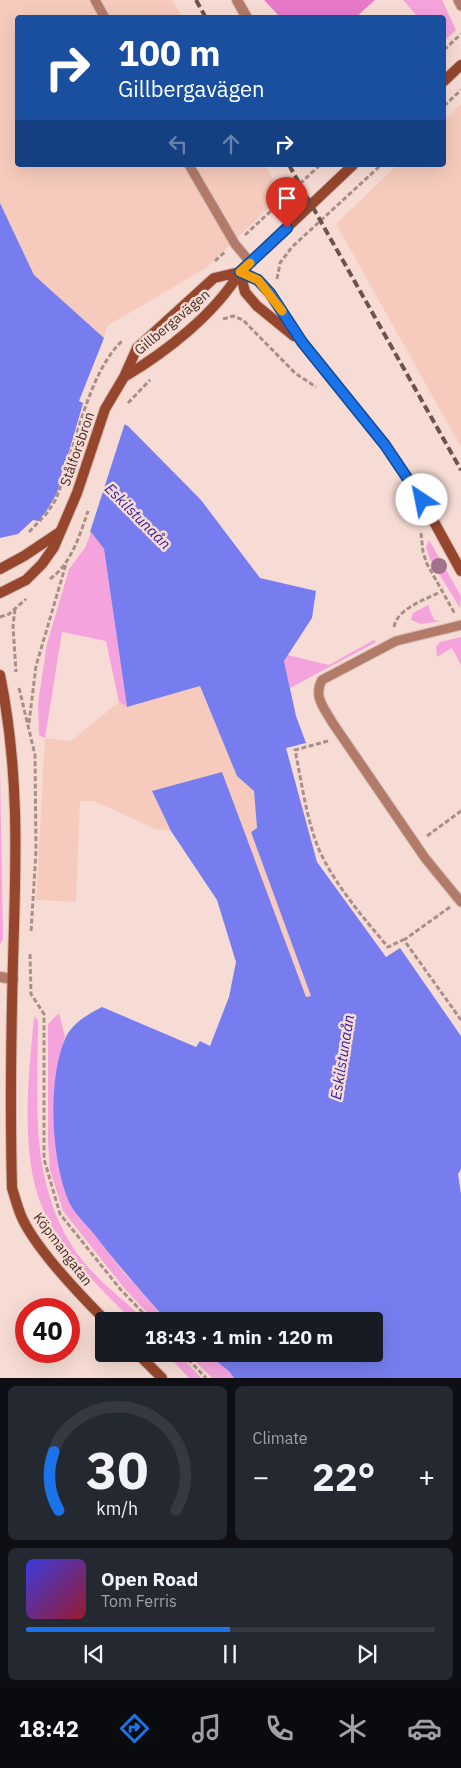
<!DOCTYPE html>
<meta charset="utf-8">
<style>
body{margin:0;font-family:"IBM Plex Sans",sans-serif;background:#242831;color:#f1f3f6;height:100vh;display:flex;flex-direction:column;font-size:19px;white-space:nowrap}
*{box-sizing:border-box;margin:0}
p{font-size:16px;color:#9ea1a6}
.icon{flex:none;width:28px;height:28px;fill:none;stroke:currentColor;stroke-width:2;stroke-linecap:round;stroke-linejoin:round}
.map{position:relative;height:1378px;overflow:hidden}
.panel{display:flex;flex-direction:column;gap:8px;padding:8px;background:#0d0f14;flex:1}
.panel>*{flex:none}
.top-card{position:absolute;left:15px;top:15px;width:431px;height:152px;border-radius:5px;box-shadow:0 5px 20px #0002;background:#1a4fa0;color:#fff;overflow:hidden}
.speed{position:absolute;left:15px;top:1298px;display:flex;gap:10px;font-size:25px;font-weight:700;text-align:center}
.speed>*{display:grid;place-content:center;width:65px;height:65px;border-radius:50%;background:#171b24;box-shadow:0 5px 20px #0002;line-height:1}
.speed .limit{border:8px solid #d22;background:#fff;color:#111}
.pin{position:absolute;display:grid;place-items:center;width:42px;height:42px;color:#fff;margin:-51px -21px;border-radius:50% 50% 50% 0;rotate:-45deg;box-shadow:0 0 5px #0007}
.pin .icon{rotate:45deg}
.me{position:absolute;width:55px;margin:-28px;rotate:326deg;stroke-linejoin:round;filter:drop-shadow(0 0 4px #0008)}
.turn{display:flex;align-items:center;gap:18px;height:105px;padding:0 20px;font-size:22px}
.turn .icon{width:65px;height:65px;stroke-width:2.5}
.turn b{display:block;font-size:35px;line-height:42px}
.lanes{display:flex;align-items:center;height:48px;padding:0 20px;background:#0003;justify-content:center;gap:25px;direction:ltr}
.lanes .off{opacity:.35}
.big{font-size:38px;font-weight:700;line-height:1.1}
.panel .tile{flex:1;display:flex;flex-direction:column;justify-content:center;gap:8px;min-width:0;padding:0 18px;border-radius:8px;background:#242831}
.panel .dial{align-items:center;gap:0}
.dial svg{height:130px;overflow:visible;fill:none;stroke:#363941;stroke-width:7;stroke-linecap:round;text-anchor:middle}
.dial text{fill:#f1f3f6;stroke:none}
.song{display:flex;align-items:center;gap:15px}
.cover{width:60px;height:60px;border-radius:8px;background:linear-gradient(135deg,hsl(240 70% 55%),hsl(350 70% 35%))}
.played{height:5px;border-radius:2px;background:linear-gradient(90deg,#1a73e8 50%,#363941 50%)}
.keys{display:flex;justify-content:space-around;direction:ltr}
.heat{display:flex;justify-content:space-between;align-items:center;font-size:28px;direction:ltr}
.panel .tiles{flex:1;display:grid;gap:8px;grid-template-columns:1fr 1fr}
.tile:last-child{grid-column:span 2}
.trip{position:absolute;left:95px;top:1312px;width:288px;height:50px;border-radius:5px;background:#171b24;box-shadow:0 5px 20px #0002;font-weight:700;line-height:50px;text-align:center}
.tabs{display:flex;height:80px;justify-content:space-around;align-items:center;background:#090b0e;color:#9ea1a6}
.tabs .icon{width:35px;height:35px}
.tabs .selected{color:#1a73e8}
.tabs b{font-size:22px;color:#f1f3f6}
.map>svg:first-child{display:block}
</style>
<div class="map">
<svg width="461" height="1378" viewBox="0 0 461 1378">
<rect width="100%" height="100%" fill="#f6dcd4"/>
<!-- built -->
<path fill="#f6cbbd" d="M0,0H172L182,17L18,18V165H265L282,195L206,268L107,326L104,338L34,275L0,203Z
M461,104V447L336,224L397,165H444V121Z
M200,686L237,776L254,791L257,828L251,832L311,996L306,997L152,791L171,831L155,829L94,801H80L76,902L36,900L45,738L71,741L119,702L127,707Z"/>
<!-- green -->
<path fill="#f5a3dd" d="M403,0H442L456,30L444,41V18L418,17Z
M91,532L104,549L127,707L119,702L106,641L62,632L45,738L39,735L38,703L47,644L69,569L85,548Z
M429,540L461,596L460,608L430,559L426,547Z
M428,605L434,620L441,621L421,624L411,620L413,613Z
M461,637V665L452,648L437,657L436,647L440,642Z
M374,640L376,642L290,688L284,661L288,655L329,665Z
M0,769L3,939L0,944Z
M59,1013L65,1037L57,1067L71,1204L125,1274L168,1321H155L125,1289L63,1211L50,1170L48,1142V1024Z
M34,1016L38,1020C38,1101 28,1181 76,1252C95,1279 123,1299 146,1321H133C100,1288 62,1253 43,1209C19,1155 29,1074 34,1016Z
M175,1354H179L201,1378H189L170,1358Z
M188,1354C209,1354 222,1359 234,1378H212Z"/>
<!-- forest -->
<path fill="#e879ca" d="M264,0H375L355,18L280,17Z"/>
<!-- water -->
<path fill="#777dee" d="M0,203L34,275L104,338L79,401L128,426L201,500L260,578L316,591L312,618L284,661L296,716L306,743L286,748L317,862L386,957L400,948L461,1036V1169L458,1174L461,1194V1378H234L229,1371L207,1354H374V1321H168C142,1293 117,1264 94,1234C86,1224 75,1214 70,1204C51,1162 47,1081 65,1039C71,1024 88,1014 102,1007L196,1047L200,1041L210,1046L229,997L236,962L217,900L171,831L152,791L222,772L306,997L311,996L251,832L257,828L254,791L237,776L200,686L127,707L104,549L91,532L33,520L18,534L0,538Z"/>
<!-- pier -->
<path fill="#f6dcd4" d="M84,400L125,423L89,535L37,523L47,510L57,493Z"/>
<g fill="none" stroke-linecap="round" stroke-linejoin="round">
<defs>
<path id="lane" d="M95,0L105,18
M458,0L461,6
M189,165L235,244L250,262
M461,625L396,641L322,680C313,696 324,708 332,722L425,858L461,902"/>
<path id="street" d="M237,0L247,18
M0,977L13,979"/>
<path id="secondary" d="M444,81L461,65
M240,272L258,280L270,293L302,342L385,445L422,500L461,571
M240,272L245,292L257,306L294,336
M124,377C166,352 215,314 240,272L353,165
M0,569L24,556L60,532
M0,593L26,580L42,564L54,547L77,493L105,409L124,377L137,348L214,278L240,272
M0,675C20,773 16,863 13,961C11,1037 10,1113 12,1188C15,1198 18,1209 22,1218C37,1250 80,1295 106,1321
M138,1354L162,1378"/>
</defs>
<!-- lane casing -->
<use href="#lane" stroke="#d3b9b1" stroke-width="11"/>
<!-- street casing -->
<use href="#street" stroke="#d3b9b1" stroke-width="12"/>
<!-- secondary casing -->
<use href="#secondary" stroke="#d3b9b1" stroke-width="12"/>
<!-- path -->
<path stroke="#a98f87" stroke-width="3" stroke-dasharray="5 2.5" stroke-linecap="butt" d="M444,50L461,34
M444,106L461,90
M245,235L320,165
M215,261L225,252
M277,279L280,263L292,247L381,165
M223,319L233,316L243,320L295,373L316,387
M128,403L150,380
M29,532L47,513L56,499C74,453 87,373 123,340
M421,533L423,552L427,564L455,614
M50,579C71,564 80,535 88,511
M15,609L13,626L16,672
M0,617L9,614L26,599
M394,627C397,609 424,600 438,593
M19,688L35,755L36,851L31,932
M29,723L36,666L66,564
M328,741L295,750C301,779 305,809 314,836C326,875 362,916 388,947L407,938
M427,836L461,811
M450,907L404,940L461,1020
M30,954L31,994L44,1014V1159L60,1214L121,1290L151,1321
M183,1354L206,1378
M165,1359L170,1354"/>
<!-- lane -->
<use href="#lane" stroke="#b27a69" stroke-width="9"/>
<!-- street -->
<use href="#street" stroke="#b27a69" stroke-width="10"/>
<!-- secondary -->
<use href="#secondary" stroke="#95462c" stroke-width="10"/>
<!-- rail -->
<path stroke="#6c534b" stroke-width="4" stroke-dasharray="8 4" stroke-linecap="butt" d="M196,0L206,18
M289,165L461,470"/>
</g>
<!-- trees -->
<circle fill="#a2718a" cx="439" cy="566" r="8"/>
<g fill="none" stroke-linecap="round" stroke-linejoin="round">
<defs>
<path id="route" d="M287,228L240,272L258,280L270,293L302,342L385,445L422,500"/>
</defs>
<!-- route casing -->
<use href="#route" stroke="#114b97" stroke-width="12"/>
<!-- route -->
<use href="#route" stroke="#1a73e8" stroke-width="9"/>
<!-- slow -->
<path stroke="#f59e0b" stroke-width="9" d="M250,263L240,272L258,280L282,311"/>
</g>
<g text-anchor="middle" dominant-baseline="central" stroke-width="5" stroke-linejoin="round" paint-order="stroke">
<!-- street labels -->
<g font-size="14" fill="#482f27" stroke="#f6dcd4">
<text transform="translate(172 322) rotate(-40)">Gillbergavägen</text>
<text transform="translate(77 449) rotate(-71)">Stålforsbron</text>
<text transform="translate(63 1249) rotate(53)">Köpmangatan</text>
</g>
<!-- water labels -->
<g font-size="15" font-style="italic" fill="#331da3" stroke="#f6dcd4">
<text transform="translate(138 516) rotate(45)">Eskilstunaån</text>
<text transform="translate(342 1057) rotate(-81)">Eskilstunaån</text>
</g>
</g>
</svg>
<div class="speed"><div class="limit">40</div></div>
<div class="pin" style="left:287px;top:228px;background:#d93025"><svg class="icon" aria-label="arrive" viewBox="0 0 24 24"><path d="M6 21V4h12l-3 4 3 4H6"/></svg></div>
<svg class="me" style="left:422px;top:500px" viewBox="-20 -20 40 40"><circle r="19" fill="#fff"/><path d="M0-13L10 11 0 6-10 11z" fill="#1a73e8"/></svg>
<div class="trip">18:43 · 1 min · 120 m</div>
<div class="top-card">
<div class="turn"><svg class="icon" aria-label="right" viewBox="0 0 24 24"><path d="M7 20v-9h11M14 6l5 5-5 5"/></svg><div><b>100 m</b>Gillbergavägen</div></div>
<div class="lanes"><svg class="icon off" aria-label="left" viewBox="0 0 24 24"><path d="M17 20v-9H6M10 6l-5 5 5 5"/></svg><svg class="icon off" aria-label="ahead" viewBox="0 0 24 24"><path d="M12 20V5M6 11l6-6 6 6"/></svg><svg class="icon" aria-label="right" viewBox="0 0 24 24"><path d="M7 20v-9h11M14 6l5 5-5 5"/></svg></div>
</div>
</div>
<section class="panel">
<div class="tiles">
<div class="tile dial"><svg viewBox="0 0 100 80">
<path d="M14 69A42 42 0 1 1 86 69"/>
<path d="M14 69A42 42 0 0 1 11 33" stroke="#1a73e8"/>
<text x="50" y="56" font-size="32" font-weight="700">30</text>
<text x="50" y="72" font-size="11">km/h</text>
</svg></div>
<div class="tile"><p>Climate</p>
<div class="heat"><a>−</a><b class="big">22°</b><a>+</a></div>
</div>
<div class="tile">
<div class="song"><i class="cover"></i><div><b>Open Road</b><p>Tom Ferris</p></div></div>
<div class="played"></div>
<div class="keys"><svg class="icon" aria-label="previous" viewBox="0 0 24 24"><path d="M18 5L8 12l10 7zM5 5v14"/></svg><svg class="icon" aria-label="pause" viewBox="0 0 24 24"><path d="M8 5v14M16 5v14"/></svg><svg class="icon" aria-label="next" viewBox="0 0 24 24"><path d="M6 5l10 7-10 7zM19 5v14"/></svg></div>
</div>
</div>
</section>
<nav class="tabs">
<b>18:42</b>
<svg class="icon selected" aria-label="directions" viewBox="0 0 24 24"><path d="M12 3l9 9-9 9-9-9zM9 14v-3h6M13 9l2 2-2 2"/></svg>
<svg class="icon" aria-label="music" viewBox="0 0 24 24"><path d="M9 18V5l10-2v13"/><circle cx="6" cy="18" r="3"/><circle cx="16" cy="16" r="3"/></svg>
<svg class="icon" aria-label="phone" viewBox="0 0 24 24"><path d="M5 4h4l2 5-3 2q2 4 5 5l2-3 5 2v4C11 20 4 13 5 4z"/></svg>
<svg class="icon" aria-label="climate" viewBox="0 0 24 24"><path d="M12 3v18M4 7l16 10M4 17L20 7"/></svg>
<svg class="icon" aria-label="car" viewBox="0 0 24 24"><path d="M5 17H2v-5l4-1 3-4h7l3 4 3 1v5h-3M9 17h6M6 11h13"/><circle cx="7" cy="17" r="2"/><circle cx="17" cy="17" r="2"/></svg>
</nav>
